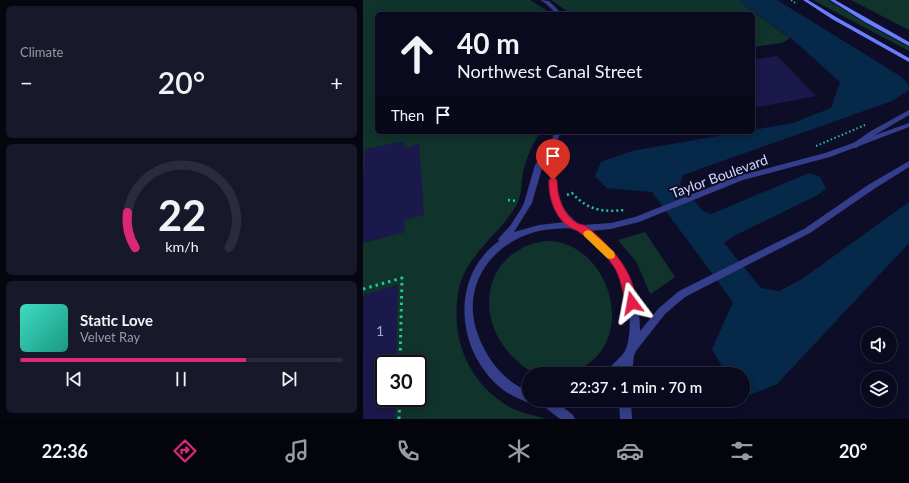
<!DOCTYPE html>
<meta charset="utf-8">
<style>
body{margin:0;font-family:Lato,sans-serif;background:#18182b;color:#f1f3f6;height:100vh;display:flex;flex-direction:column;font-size:15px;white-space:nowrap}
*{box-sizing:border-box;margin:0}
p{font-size:13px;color:#999aa4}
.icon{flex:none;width:22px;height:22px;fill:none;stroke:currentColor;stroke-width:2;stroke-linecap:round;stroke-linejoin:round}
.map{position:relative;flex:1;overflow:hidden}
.side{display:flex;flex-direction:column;gap:6px;padding:6px;background:#060610;width:363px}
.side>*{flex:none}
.hud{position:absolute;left:12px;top:12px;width:380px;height:122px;border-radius:6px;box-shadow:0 2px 10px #0003,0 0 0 1px #2a2b3c;background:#0a0a1e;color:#f1f3f6;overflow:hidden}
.tools{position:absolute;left:498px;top:327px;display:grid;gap:8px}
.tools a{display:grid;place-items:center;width:36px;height:36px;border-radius:50%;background:#0a0a1e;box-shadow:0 2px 10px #0003,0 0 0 1px #2a2b3c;font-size:20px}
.speed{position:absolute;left:12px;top:355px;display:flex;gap:8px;font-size:20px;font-weight:700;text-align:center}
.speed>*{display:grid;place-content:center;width:52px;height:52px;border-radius:50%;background:#0a0a1e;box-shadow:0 2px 10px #0003,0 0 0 1px #2a2b3c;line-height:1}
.speed .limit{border:2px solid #111;border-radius:6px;background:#fff;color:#111}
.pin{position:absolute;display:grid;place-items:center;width:34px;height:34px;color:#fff;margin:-41px -17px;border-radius:50% 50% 50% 0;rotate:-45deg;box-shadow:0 0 4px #0007}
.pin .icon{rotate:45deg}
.me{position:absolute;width:44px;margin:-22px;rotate:347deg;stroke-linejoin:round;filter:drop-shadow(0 0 3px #0008)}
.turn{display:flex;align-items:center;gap:14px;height:84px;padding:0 16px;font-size:18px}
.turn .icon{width:52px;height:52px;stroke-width:2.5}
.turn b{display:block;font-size:28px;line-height:34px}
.then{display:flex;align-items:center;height:38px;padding:0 16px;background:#0003;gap:8px;font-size:15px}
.big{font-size:30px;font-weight:600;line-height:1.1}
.side .widget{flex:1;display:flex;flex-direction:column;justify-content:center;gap:6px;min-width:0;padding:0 14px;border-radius:6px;background:#18182b}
.side .dial{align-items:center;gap:0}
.dial svg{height:104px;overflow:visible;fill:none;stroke:#2a2b3c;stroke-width:7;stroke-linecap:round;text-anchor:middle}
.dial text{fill:#f1f3f6;stroke:none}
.song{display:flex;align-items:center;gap:12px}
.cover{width:48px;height:48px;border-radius:6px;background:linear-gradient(135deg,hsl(170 70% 55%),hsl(170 70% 35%))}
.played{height:4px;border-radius:2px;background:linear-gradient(90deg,#db2777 70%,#2a2b3c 70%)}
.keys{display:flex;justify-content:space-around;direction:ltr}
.heat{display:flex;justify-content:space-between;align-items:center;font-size:22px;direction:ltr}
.trip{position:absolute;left:159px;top:367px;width:228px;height:40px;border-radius:20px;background:#0a0a1e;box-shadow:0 2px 10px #0003,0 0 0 1px #2a2b3c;font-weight:600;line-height:40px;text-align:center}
.dock{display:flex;height:64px;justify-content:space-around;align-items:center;background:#04040c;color:#999aa4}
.dock .icon{width:28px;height:28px}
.dock .current{color:#db2777}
.dock b{font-size:18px;color:#f1f3f6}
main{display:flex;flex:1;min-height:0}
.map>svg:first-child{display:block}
</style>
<main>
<section class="side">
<div class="widget"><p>Climate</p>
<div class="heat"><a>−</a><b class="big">20°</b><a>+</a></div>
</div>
<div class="widget dial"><svg viewBox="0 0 100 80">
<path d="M14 69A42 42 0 1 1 86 69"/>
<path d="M14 69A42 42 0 0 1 8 42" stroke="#db2777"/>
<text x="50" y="56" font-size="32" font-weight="700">22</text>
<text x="50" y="72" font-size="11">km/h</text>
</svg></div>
<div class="widget">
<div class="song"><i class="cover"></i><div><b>Static Love</b><p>Velvet Ray</p></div></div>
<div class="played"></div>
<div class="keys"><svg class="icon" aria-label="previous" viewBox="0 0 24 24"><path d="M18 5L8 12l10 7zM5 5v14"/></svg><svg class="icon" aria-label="pause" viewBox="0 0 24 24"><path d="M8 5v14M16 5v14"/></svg><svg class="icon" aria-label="next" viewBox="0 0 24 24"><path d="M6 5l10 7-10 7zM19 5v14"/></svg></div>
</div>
</section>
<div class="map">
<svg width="546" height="419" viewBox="0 0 546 419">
<rect width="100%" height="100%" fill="#0e0d28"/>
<!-- green -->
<path fill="#10332c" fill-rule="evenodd" d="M0,0H167L189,14H14V132H178C169,144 163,158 160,173C158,184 159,196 153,206C138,231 112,249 100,276C96,284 95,294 94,303C90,344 108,384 145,406C155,413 170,414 182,419H0ZM21,364H55V398H21Z
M188,0H377L384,8L427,38L419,43L390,47V14H208Z
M450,0H465L504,24L546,47V51Z
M488,0H546V30Z
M282,232L312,277L288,294L286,292L274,263L255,240Z
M183,241C242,240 274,329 225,364C219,368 210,373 203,374C194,375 181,376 173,373C164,370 157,364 150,357C109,317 121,249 183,241Z"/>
<!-- water -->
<path fill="#062849" d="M377,0H414L534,74C540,79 546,81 546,90L529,101L320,175L317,184L340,211L348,214L446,173L457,177L463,188L455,195L369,237L361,243L398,288L416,291L439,279L546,202V243L414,384L387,395L380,389V374H363L349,349L370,302L289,192L244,188L232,176L238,162L269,151L377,132H390V130L430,123L468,108L477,82L429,39L384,8Z"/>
<!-- building -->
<path fill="#1b184b" d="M414,56L453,96L390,108V77L391,75L390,73V60Z
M41,141V148L56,144L61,215L41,220L42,232L0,243V179L2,149Z
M35,285L33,364H21V398H33L32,419H0V295Z"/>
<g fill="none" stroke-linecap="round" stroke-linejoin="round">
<!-- path-far3 -->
<path stroke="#25c2a3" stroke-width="1.5" stroke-dasharray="1.5 2" stroke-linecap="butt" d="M428,0L434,4"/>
<!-- path-far2 -->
<path stroke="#25c2a3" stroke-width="2" stroke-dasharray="1.5 2.5" stroke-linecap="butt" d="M453,146L502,125"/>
<!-- path-far1 -->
<path stroke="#25c2a3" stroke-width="2.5" stroke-dasharray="2 3" stroke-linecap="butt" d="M204,195L209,193C226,211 239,212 262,210
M145,200L155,201"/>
<!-- path -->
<path stroke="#25c2a3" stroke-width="3" stroke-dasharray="2.5 4" stroke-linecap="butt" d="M0,289L39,278L37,364
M36,419L37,398"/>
<!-- minor -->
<path fill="#353e8b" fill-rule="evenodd" d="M177,0L186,1L199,14H194L182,3Z
M546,123V127L467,157L380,180L276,222L248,229L227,231C260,259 277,286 277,331L296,308L316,291L441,229L505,185L546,161V167L511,189L447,233L322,297L302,314L273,351L271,356L269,374H259V371L256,374H243C247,363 261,358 264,346C270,323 266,291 254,272C248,261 240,252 231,244C225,239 219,231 211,229C202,227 191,229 181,230C131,239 96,284 115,335C124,359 141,382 166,391V400H170V401L166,403C156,399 147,395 139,389C93,352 86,277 136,241L135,239L147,226L158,209L161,203L172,165L185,147L192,132H198L191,148L194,190L199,206L205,214L214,223L218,225L248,223L272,217L375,176L462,153ZM185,157C188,183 184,201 202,222L176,225L151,232L169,203L180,165Z
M178,400H191L210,415L212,419H197L179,405Z
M256,400H268L269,419H257Z"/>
<!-- tertiary -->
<path fill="#353e8b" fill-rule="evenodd" d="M546,110V115L512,135L493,148H489L488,146L489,144L508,131Z"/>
<!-- secondary -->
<path fill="#6b7dff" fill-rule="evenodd" d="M440,0H445L473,17L546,58V62L469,19Z
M467,0H472L546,42V46L502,22Z"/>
</g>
<!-- route -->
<path fill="#e11d48" stroke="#92132f" d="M190,177L194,180C194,196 200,215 214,223C217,225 220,224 223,226C244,243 264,263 271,289C272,295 275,301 273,307L269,308L265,307C258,292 259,277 249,264C241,253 227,240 216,232C214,230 211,230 208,228C192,219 185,197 186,180Z"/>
<!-- slow -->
<path fill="#f59e0b" d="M225,230L228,231L251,252L252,255L251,258L247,259L244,258L222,237L220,234L222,231Z"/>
<g text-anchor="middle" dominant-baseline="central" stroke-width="4" stroke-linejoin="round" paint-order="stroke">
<!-- street labels -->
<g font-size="14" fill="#d4d6ff" stroke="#0e0d28">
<text transform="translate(356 176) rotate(-20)">Taylor Boulevard</text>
</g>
<!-- near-number labels -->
<g font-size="14" fill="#a6a6d2">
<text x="17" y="330">1</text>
</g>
</g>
</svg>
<div class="tools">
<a><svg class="icon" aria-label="sound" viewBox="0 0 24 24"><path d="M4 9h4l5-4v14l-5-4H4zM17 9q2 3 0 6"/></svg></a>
<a><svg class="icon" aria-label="layers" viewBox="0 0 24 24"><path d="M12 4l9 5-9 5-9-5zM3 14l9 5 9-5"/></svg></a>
</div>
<div class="speed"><div class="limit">30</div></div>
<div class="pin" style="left:190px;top:180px;background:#d93025"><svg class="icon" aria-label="arrive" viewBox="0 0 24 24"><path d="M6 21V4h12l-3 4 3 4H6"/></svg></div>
<svg class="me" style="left:269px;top:303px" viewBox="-20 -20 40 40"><path d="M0-17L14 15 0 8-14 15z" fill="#e11d48" stroke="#fff" stroke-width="4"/></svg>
<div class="trip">22:37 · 1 min · 70 m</div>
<div class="hud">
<div class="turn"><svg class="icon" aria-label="ahead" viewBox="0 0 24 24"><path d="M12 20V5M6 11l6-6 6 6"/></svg><div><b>40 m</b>Northwest Canal Street</div></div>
<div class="then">Then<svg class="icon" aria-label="arrive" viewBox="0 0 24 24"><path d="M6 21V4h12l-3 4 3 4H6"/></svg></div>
</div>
</div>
</main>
<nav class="dock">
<b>22:36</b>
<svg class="icon current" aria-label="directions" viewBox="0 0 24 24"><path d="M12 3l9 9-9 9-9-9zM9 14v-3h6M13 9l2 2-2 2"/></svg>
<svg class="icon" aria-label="music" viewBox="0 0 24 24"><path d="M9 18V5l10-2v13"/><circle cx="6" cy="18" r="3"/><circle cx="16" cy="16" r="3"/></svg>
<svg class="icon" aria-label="phone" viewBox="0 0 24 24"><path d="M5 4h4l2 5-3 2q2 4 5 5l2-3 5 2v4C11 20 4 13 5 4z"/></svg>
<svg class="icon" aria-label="climate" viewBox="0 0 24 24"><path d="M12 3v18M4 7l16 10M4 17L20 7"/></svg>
<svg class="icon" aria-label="car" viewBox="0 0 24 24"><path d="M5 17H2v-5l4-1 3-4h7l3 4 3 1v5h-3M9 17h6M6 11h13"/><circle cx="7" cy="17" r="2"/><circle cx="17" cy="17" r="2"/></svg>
<svg class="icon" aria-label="filters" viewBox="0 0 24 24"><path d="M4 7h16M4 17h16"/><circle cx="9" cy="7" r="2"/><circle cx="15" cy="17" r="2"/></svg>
<b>20°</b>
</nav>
